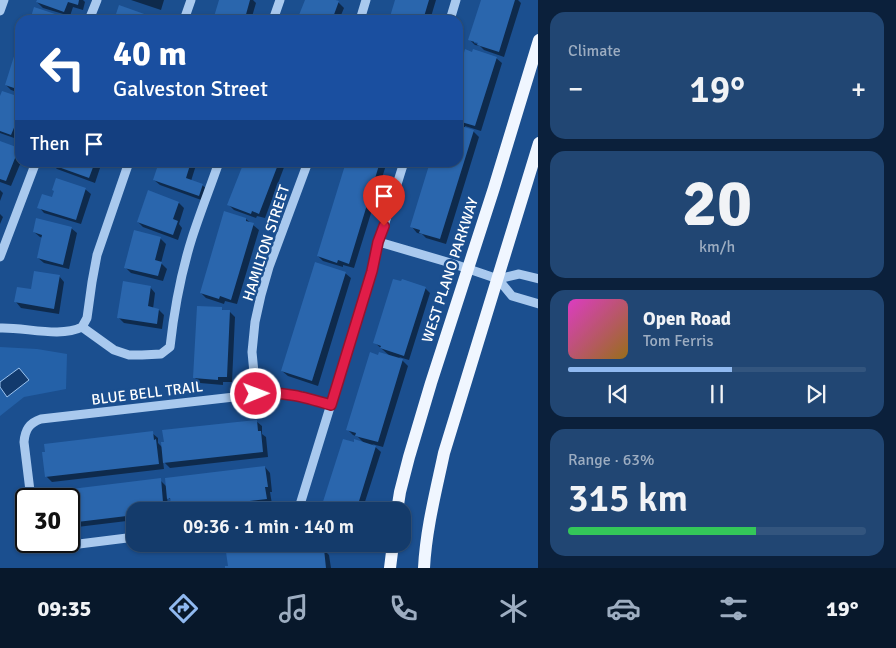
<!DOCTYPE html>
<meta charset="utf-8">
<style>
body{margin:0;font-family:Signika,sans-serif;background:#214673;color:#f1f3f6;height:100vh;display:flex;flex-direction:column;font-size:19px;white-space:nowrap}
*{box-sizing:border-box;margin:0}
p{font-size:16px;color:#9dadc1}
.icon{flex:none;width:28px;height:28px;fill:none;stroke:currentColor;stroke-width:2;stroke-linecap:round;stroke-linejoin:round}
.map{position:relative;flex:1;overflow:hidden}
.sheet{display:flex;flex-direction:column;gap:12px;padding:12px;background:#0b203b;width:358px}
.sheet>*{flex:none}
.banner{position:absolute;left:15px;top:15px;width:448px;height:152px;border-radius:15px;box-shadow:0 1px 4px #0004,0 0 0 1px #33557e;background:#1a4fa0;color:#fff;overflow:hidden}
.speed{position:absolute;left:15px;top:488px;display:flex;gap:10px;font-size:25px;font-weight:700;text-align:center}
.speed>*{display:grid;place-content:center;width:65px;height:65px;border-radius:50%;background:#143b6b;box-shadow:0 1px 4px #0004,0 0 0 1px #33557e;line-height:1}
.speed .limit{border:2px solid #111;border-radius:8px;background:#fff;color:#111}
.pin{position:absolute;display:grid;place-items:center;width:42px;height:42px;color:#fff;margin:-51px -21px;border-radius:50% 50% 50% 0;rotate:-45deg;box-shadow:0 0 5px #0007}
.pin .icon{rotate:45deg}
.me{position:absolute;width:55px;margin:-28px;rotate:89deg;stroke-linejoin:round;filter:drop-shadow(0 0 4px #0008)}
.turn{display:flex;align-items:center;gap:18px;height:105px;padding:0 15px;font-size:22px}
.turn .icon{width:65px;height:65px;stroke-width:2.5}
.turn b{display:block;font-size:35px;line-height:42px}
.then{display:flex;align-items:center;height:48px;padding:0 15px;background:#0003;gap:10px;font-size:19px}
.big{font-size:38px;font-weight:600;line-height:1.1}
.sheet .card{flex:1;display:flex;flex-direction:column;justify-content:center;gap:8px;min-width:0;padding:0 18px;border-radius:15px;background:#214673}
.sheet .dial{align-items:center;gap:0}
.dial b{font-size:65px;line-height:1}
.song{display:flex;align-items:center;gap:15px}
.cover{width:60px;height:60px;border-radius:8px;background:linear-gradient(135deg,hsl(310 70% 55%),hsl(40 70% 35%))}
.played{height:5px;border-radius:2px;background:linear-gradient(90deg,#90b9f0 55%,#33557e 55%)}
.keys{display:flex;justify-content:space-around;direction:ltr}
.heat{display:flex;justify-content:space-between;align-items:center;font-size:28px;direction:ltr}
.charge{height:8px;border-radius:4px;background:linear-gradient(90deg,#34c759 63%,#33557e 0)}
.trip{position:absolute;left:126px;top:502px;width:285px;height:50px;border-radius:15px;background:#143b6b;box-shadow:0 1px 4px #0004,0 0 0 1px #33557e;font-weight:600;line-height:50px;text-align:center}
.dock{display:flex;height:80px;justify-content:space-around;align-items:center;background:#08182b;color:#9dadc1}
.dock .icon{width:35px;height:35px}
.dock .current{color:#90b9f0}
.dock b{font-size:22px;color:#f1f3f6}
main{display:flex;flex:1;min-height:0}
.map>svg:first-child{display:block}
</style>
<main>
<div class="map">
<svg width="539" height="568" viewBox="0 0 539 568">
<rect width="100%" height="100%" fill="#1b4f8f"/>
<!-- green -->
<path fill="#2461a8" d="M0,347L37,349L67,354L66,389L24,397L0,416V387L7,397L19,368L0,382Z"/>
<!-- water -->
<path fill="#123a6d" stroke="#9cc4f0" d="M19,368L29,380L7,397L0,387V382Z"/>
<!-- shadow -->
<path fill="#0007" fill-rule="evenodd" d="M38,0H83L85,2L83,10L73,7L70,16L43,8L37,2Z
M131,0H164L161,10Z
M220,0H253L256,3L251,20H214Z
M306,0H336L344,8L339,20H298Z
M397,0H436L430,20H390Z
M482,0H518L521,3L504,57L484,50L480,46L475,45L469,39ZM474,40L484,46L474,43Z
M466,51L496,58L502,63L481,131L465,126V128L458,121V79Z
M20,53V93L11,90L6,85Z
M0,99H20V130L17,139L0,133Z
M458,126L473,131L479,137L446,244L426,238L422,234L417,233L412,227L458,162Z
M0,142L20,151L21,162L11,186L0,182Z
M52,162H102L95,183L57,169L52,164Z
M160,162H197L191,181L202,185L208,190L204,201L160,185L154,180Z
M245,162H286L265,218L257,216L256,218L234,210L229,205Z
M347,162H383L386,165L354,268L343,265V267L323,261L318,256Z
M85,189L91,194L81,224L44,213L39,207L53,199Z
M0,190L3,193L0,201Z
M148,192L179,203L184,208L179,224L182,228L178,240L143,227L138,222Z
M0,214L3,217L0,224Z
M246,219L259,230L237,304L225,301L224,304L206,298L201,293Z
M71,228L77,233L69,269L44,263L38,258L43,238L40,237L34,232Z
M160,238L166,244L161,263L167,269L163,281L131,273L125,267Z
M345,273L351,278L318,386L288,376L282,371Z
M59,276L64,282L59,314L21,308L16,302L32,290Z
M150,287L155,293L153,309L159,310L164,315L162,329L124,323L118,317Z
M425,288L430,293L409,360L399,357L408,366L383,447L372,444L381,452L362,511H322L344,440L354,443L365,444L358,437L353,435L348,430L379,356L391,357L374,342Z
M221,309L224,311L230,312L235,317L232,382H223V385L200,383L195,378Z
M256,421L262,426V434L266,437L268,457L170,468L163,461L164,469L52,482L46,476L152,433L158,438V443L163,448Z
M265,467L270,473L272,492H270L272,504L212,511H174L173,510L172,501L167,496L168,507L166,508V511H135V520L69,528V499L160,480L167,487Z
M315,544H321L326,549V552L329,555L331,568H227L229,567L227,553Z"/>
<!-- building -->
<path fill="#2a66ad" d="M37,0H79L78,5L68,2L64,12L36,2Z
M219,0H250L245,18L250,20H213Z
M305,0H336L339,1L332,20H297Z
M395,0H429L423,20H389Z
M481,0H515L499,52L477,45L478,43L468,40Z
M119,5L147,15L145,20H114Z
M34,7L73,20H30Z
M465,49L472,52L473,49L497,57L475,126L458,121V75Z
M16,50L20,51V90L5,85Z
M2,91L20,97V113L11,135L0,131V96Z
M458,125L474,130L440,239L419,233L420,230L410,227L430,162H458Z
M0,141L19,148L6,181L0,179Z
M51,162H95L89,178L50,164Z
M159,162H191L186,178L203,184L199,196L153,180Z
M244,162H279L259,214L252,211L251,214L227,205Z
M346,162H380L349,264L338,260L337,263L317,256Z
M56,178L86,188L76,220L37,208L42,194L52,197L54,191L52,190Z
M148,190L179,202L173,219L178,221L173,235L137,222Z
M224,211L246,218V221L254,223L231,300L220,296L219,299L200,293Z
M36,218L72,227L63,265L37,258L42,235L33,232Z
M134,230L161,237L155,260L162,262L158,276L124,268Z
M315,262L346,272L312,381L281,371Z
M34,271L60,275L54,309L14,302L17,287L31,289Z
M393,279L401,281L402,279L426,287L404,356L380,348L381,346L373,343Z
M123,281L151,286L148,306L159,309L157,324L117,318Z
M197,306L222,307V310H230L227,377H218V380L193,378Z
M370,352L378,355L379,352L403,359L378,442L355,436L356,433L346,430Z
M257,420L258,431H261L263,452L163,463L161,442H164L162,430Z
M153,431L154,440L156,439L159,464L45,477L42,452H45L44,444Z
M343,439L354,442V439L376,446L356,511H320Z
M265,466L268,487H265L267,499L172,510L170,498L167,499L165,478Z
M161,478L163,502L161,503L162,511H135V515L69,523V499H48L47,492Z
M304,544H321V549H324L326,568H225V566H228L226,552Z"/>
<g fill="none" stroke-linecap="round" stroke-linejoin="round">
<!-- minor -->
<path stroke="#a9c9ee" stroke-width="9" d="M0,11L4,0
M89,20L97,0
M184,20L191,0
M273,20L280,0
M360,20L366,0
M450,20L456,0
M379,242L454,264L498,279L512,296L539,304
M0,257L36,162
M498,279L519,274L539,279
M82,327L114,350L129,355H142L161,354L170,347C174,311 181,273 192,238C200,213 210,188 219,162
M82,327L87,318L92,282L97,255L129,162
M0,328C25,327 60,338 82,327
M256,394L252,352L255,322L261,295L269,267L308,162
M31,499L24,442C25,430 29,423 41,419L269,393L301,396L331,405
M298,511L372,271L379,242L404,162
M42,541L49,546L55,547L135,537"/>
<!-- major -->
<path stroke="#f0f6ff" stroke-width="12" d="M397,511L400,492L409,457L431,383L494,188L539,40
M390,568L393,544
M424,568C426,529 436,491 444,453L539,143"/>
</g>
<g fill="none" stroke-linecap="round" stroke-linejoin="round">
<defs>
<path id="route" d="M256,394C284,391 304,397 331,405L372,271L378,242L384,226"/>
</defs>
<!-- route casing -->
<use href="#route" stroke="#92132f" stroke-width="12"/>
<!-- route -->
<use href="#route" stroke="#e11d48" stroke-width="9"/>
</g>
<g text-anchor="middle" dominant-baseline="central" stroke-width="5" stroke-linejoin="round" paint-order="stroke">
<!-- street labels -->
<g font-size="15" fill="#fff" stroke="#1b4f8f">
<text transform="translate(266 243) rotate(-72)">HAMILTON STREET</text>
<text transform="translate(450 270) rotate(-72)">WEST PLANO PARKWAY</text>
<text transform="translate(147 393) rotate(-7)">BLUE BELL TRAIL</text>
</g>
</g>
</svg>
<div class="speed"><div class="limit">30</div></div>
<div class="pin" style="left:384px;top:226px;background:#d93025"><svg class="icon" aria-label="arrive" viewBox="0 0 24 24"><path d="M6 21V4h12l-3 4 3 4H6"/></svg></div>
<svg class="me" style="left:256px;top:394px" viewBox="-20 -20 40 40"><circle r="17" fill="#e11d48" stroke="#fff" stroke-width="3"/><path d="M0-11L8 9 0 5-8 9z" fill="#fff"/></svg>
<div class="trip">09:36 · 1 min · 140 m</div>
<div class="banner">
<div class="turn"><svg class="icon" aria-label="left" viewBox="0 0 24 24"><path d="M17 20v-9H6M10 6l-5 5 5 5"/></svg><div><b>40 m</b>Galveston Street</div></div>
<div class="then">Then<svg class="icon" aria-label="arrive" viewBox="0 0 24 24"><path d="M6 21V4h12l-3 4 3 4H6"/></svg></div>
</div>
</div>
<section class="sheet">
<div class="card"><p>Climate</p>
<div class="heat"><a>−</a><b class="big">19°</b><a>+</a></div>
</div>
<div class="card dial"><b>20</b><p>km/h</p></div>
<div class="card">
<div class="song"><i class="cover"></i><div><b>Open Road</b><p>Tom Ferris</p></div></div>
<div class="played"></div>
<div class="keys"><svg class="icon" aria-label="previous" viewBox="0 0 24 24"><path d="M18 5L8 12l10 7zM5 5v14"/></svg><svg class="icon" aria-label="pause" viewBox="0 0 24 24"><path d="M8 5v14M16 5v14"/></svg><svg class="icon" aria-label="next" viewBox="0 0 24 24"><path d="M6 5l10 7-10 7zM19 5v14"/></svg></div>
</div>
<div class="card"><p>Range · 63%</p><b class="big">315 km</b><div class="charge"></div></div>
</section>
</main>
<nav class="dock">
<b>09:35</b>
<svg class="icon current" aria-label="directions" viewBox="0 0 24 24"><path d="M12 3l9 9-9 9-9-9zM9 14v-3h6M13 9l2 2-2 2"/></svg>
<svg class="icon" aria-label="music" viewBox="0 0 24 24"><path d="M9 18V5l10-2v13"/><circle cx="6" cy="18" r="3"/><circle cx="16" cy="16" r="3"/></svg>
<svg class="icon" aria-label="phone" viewBox="0 0 24 24"><path d="M5 4h4l2 5-3 2q2 4 5 5l2-3 5 2v4C11 20 4 13 5 4z"/></svg>
<svg class="icon" aria-label="climate" viewBox="0 0 24 24"><path d="M12 3v18M4 7l16 10M4 17L20 7"/></svg>
<svg class="icon" aria-label="car" viewBox="0 0 24 24"><path d="M5 17H2v-5l4-1 3-4h7l3 4 3 1v5h-3M9 17h6M6 11h13"/><circle cx="7" cy="17" r="2"/><circle cx="17" cy="17" r="2"/></svg>
<svg class="icon" aria-label="filters" viewBox="0 0 24 24"><path d="M4 7h16M4 17h16"/><circle cx="9" cy="7" r="2"/><circle cx="15" cy="17" r="2"/></svg>
<b>19°</b>
</nav>
